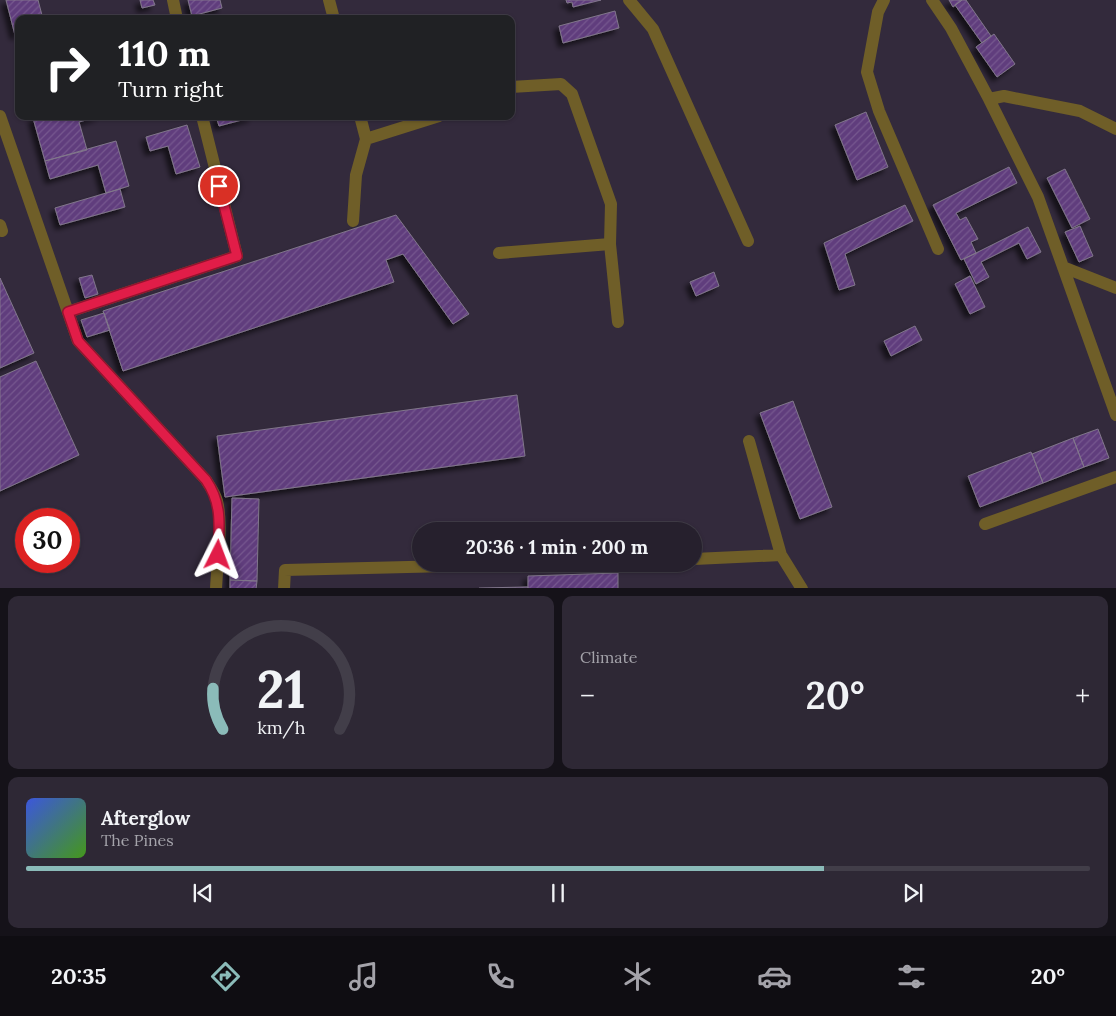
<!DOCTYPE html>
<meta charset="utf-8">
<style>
body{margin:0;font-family:Lora,serif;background:#2e2835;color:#f1f3f6;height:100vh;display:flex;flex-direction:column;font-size:19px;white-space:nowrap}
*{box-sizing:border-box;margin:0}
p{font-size:16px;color:#a4a3aa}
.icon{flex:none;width:28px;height:28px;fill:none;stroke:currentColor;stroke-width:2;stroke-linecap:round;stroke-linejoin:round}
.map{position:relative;height:588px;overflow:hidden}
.side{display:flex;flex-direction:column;gap:8px;padding:8px;background:#151219;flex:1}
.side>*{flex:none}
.banner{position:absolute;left:15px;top:15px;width:500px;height:105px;border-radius:10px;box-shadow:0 1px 4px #0004,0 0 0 1px #423e49;background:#202124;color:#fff;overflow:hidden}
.speed{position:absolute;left:15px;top:508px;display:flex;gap:10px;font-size:25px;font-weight:700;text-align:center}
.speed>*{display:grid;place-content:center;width:65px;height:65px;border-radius:50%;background:#26202d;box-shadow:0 1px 4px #0004,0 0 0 1px #423e49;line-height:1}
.speed .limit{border:8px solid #d22;background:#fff;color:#111}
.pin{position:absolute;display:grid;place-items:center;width:42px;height:42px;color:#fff;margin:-21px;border:2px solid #fff;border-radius:50%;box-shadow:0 1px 5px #0007}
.me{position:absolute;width:55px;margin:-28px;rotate:3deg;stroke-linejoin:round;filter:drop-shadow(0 0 4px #0008)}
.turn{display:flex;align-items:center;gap:18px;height:105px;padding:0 20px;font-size:22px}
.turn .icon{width:65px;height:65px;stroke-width:2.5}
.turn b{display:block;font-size:35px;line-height:42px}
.big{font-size:38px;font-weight:700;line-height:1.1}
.side .tile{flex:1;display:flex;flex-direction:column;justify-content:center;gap:8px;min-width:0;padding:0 18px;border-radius:10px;background:#2e2835}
.side .dial{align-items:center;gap:0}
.dial svg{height:130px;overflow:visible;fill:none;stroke:#423e49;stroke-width:7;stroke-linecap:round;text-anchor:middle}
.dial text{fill:#f1f3f6;stroke:none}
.song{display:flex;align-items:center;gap:15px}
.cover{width:60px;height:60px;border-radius:8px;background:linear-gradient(135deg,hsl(230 70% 55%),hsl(100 70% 35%))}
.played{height:5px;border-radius:2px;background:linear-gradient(90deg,#8bbbb9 75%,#423e49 75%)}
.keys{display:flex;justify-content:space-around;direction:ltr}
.heat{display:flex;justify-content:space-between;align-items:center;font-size:28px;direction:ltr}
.side .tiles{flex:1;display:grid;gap:8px;grid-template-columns:1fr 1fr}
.tile:last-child{grid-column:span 2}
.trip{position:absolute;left:412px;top:522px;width:290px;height:50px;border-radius:25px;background:#26202d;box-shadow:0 1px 4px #0004,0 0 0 1px #423e49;font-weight:700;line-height:50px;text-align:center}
.tab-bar{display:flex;height:80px;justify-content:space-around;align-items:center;background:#0f0d12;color:#a4a3aa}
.tab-bar .icon{width:35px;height:35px}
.tab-bar .on{color:#8bbbb9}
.tab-bar b{font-size:22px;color:#f1f3f6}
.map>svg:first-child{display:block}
</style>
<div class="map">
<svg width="1116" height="589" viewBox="0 0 1116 589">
<defs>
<pattern id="building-hatch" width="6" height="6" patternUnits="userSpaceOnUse" patternTransform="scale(1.25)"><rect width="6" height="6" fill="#603d7d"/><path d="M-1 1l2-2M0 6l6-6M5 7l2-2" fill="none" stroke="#76588f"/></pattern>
<filter id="shadow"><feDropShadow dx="-4.5" dy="4.5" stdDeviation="2.5" flood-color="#0009"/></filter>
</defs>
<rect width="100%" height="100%" fill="#332a3c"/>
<!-- building -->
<path fill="url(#building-hatch)" stroke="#81778b" filter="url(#shadow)" d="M6,0H38L43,19H19V34L15,35Z
M140,0H153L155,5L142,8Z
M188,0H220L222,8L192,16Z
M566,0H601L573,7L572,2L567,3Z
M949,0H962L953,7Z
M962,0H966L991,36L982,43L955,5Z
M615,11L619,28L563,43L559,26Z
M994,34L1015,64L997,77L976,47Z
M866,112L888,167L857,180L835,125Z
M39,116H100L79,122L87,150L45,161L33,118Z
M216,116H253V117L219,126Z
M187,125L200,167L176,174L168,146L150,151L146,137Z
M116,141L129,186L106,193L98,165L50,179L45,161Z
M1009,167L1017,183L956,213L960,220L966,217L978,239L971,242L976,253L961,260L933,205Z
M1065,169L1090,219L1072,228L1047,178Z
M120,189L125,207L60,225L55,208Z
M905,205L913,221L845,254L855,285L839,290L824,243Z
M396,215L469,314L453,324L403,254L386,260L394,282L123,371L103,311Z
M1080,226L1093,256L1079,262L1065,232Z
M1028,227L1041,252L1027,259L1019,243L981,262L989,277L976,284L964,259Z
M714,272L719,286L696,296L690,282Z
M92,275L98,294L85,298L79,278Z
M970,276L985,307L970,314L955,284Z
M0,278L34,353L0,368Z
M104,313L110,330L87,337L81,320Z
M915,326L922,340L891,356L884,341Z
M36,361L79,455L0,491V377Z
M517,395L525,456L225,497L217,436Z
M793,401L832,507L800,519L760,413Z
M1098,429L1109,458L1084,467L1073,438Z
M1073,438L1084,467L1043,483L1032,454Z
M1031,452L1043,483L980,507L968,476Z
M232,498L259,499L257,581L230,580Z
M618,573V589H528V576Z
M230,580L257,581L256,589H230Z
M528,587V589H479V588Z"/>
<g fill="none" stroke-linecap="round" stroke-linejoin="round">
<!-- minor -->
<path stroke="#6f5e28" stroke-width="12" d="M173,0L177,19
M329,0L334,19
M629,0L653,29L748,241
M884,0L878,12L867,72L879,111L938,249
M932,0L951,28L989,99L1038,197L1116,415
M989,99L1004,96L1080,111L1116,129
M0,116L78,341L206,480C210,487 215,493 217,501C223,525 217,564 216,589
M360,116L366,139L439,116
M353,221L356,175L366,139
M0,225L2,231
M610,244L618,322
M499,253L610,244L611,204L572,94L561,84L511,87
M1063,267L1116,288
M68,312L237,256L202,116
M985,524L1116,477
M781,555L802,589
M694,559L781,555L749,441
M284,589L285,570L529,564"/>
</g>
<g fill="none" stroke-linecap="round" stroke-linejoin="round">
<defs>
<path id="route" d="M218,555C219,527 223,505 206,480L78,341L68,312L237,256L219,186"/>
</defs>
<!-- route casing -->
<use href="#route" stroke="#92132f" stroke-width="12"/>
<!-- route -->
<use href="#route" stroke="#e11d48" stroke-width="9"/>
</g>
</svg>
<div class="speed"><div class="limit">30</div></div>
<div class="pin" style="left:219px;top:186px;background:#d93025"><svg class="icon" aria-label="arrive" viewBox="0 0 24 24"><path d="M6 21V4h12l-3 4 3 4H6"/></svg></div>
<svg class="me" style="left:218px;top:555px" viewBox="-20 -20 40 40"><path d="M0-17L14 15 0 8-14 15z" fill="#e11d48" stroke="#fff" stroke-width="4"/></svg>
<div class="trip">20:36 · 1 min · 200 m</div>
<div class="banner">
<div class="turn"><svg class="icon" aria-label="right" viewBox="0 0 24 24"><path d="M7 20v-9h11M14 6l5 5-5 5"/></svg><div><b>110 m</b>Turn right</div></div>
</div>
</div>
<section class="side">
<div class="tiles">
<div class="tile dial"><svg viewBox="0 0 100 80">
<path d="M14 69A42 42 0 1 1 86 69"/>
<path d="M14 69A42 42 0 0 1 8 44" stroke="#8bbbb9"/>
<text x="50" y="56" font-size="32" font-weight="700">21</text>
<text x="50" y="72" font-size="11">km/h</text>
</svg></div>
<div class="tile"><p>Climate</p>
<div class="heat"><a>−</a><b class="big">20°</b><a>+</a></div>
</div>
<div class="tile">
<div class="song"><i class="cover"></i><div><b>Afterglow</b><p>The Pines</p></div></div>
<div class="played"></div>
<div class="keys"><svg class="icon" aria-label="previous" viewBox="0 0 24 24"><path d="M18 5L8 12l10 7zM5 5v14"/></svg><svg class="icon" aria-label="pause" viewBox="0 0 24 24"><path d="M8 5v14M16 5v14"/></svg><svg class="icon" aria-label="next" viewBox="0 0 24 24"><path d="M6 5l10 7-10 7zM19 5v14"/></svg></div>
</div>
</div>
</section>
<nav class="tab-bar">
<b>20:35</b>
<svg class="icon on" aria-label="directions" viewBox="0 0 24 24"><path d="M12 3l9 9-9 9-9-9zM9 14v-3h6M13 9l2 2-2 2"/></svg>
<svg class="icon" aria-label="music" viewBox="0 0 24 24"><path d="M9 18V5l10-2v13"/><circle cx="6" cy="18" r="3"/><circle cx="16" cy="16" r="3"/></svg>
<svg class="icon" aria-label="phone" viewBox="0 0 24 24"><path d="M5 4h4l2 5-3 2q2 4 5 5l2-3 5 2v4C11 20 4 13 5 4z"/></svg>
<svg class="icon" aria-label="climate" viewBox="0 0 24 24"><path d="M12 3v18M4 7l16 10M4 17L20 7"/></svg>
<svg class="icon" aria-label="car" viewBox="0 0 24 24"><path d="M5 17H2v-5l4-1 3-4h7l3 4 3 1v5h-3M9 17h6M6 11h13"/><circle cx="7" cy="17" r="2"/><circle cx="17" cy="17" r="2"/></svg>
<svg class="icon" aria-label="filters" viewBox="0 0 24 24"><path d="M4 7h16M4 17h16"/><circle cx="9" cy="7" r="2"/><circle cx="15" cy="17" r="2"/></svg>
<b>20°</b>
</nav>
